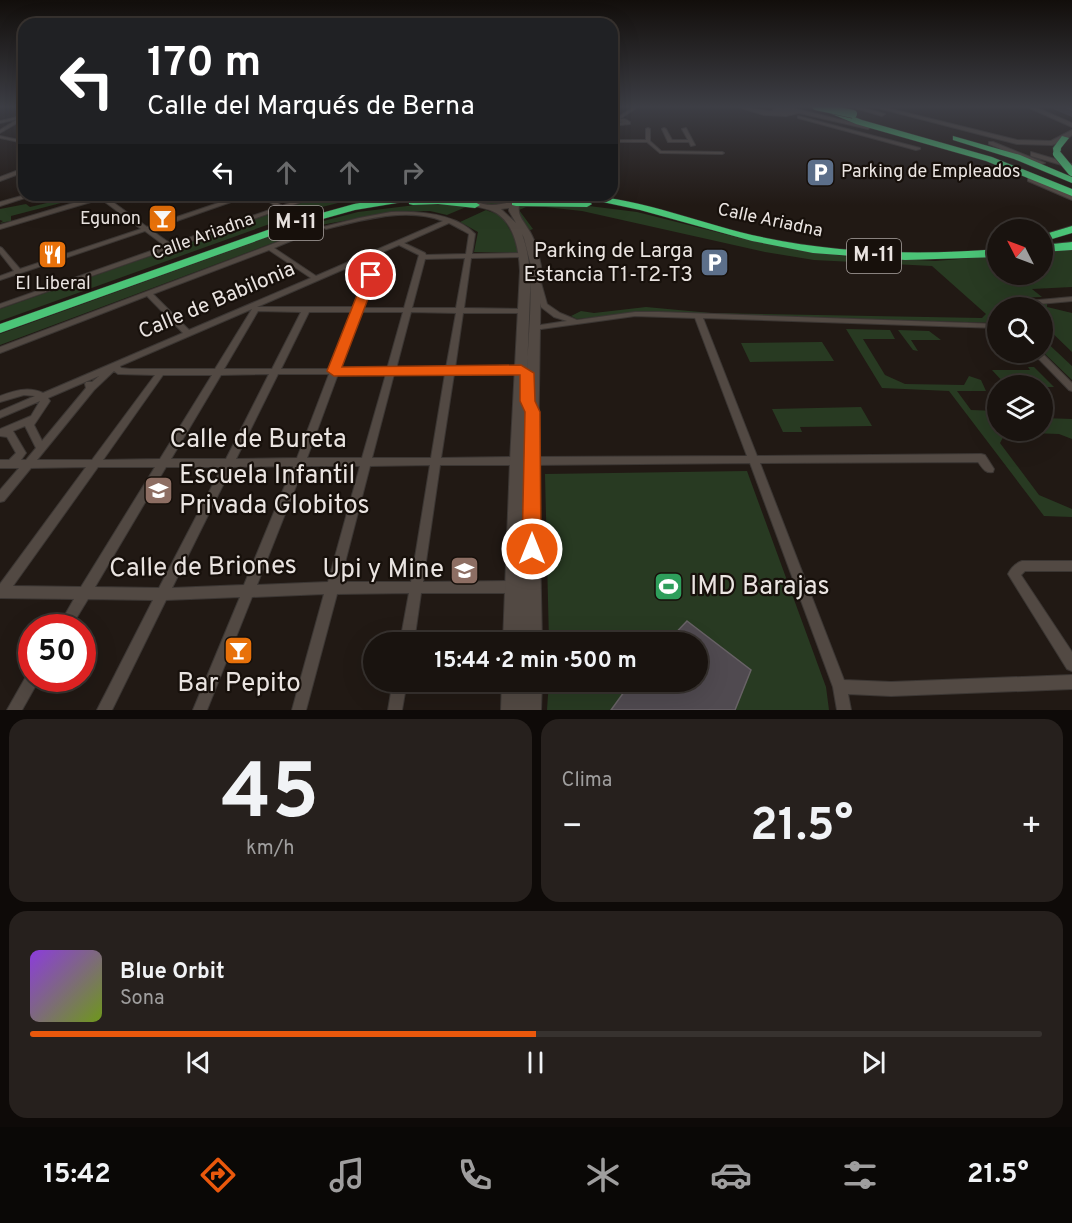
<!DOCTYPE html>
<html lang="es">
<meta charset="utf-8">
<style>
body{margin:0;font-family:Overpass,sans-serif;background:#26201d;color:#f1f3f6;height:100vh;display:flex;flex-direction:column;font-size:22px;white-space:nowrap}
*{box-sizing:border-box;margin:0}
p{font-size:20px;color:#9f9e9e}
.icon{flex:none;width:33px;height:33px;fill:none;stroke:currentColor;stroke-width:2;stroke-linecap:round;stroke-linejoin:round}
.map{position:relative;height:710px;overflow:hidden}
.drawer{display:flex;flex-direction:column;gap:9px;padding:9px;background:#0e0a08;flex:1}
.drawer>*{flex:none}
.guide{position:absolute;left:18px;top:18px;width:600px;height:183px;border-radius:18px;box-shadow:0 6px 24px #0002,0 0 0 2px #37322f;background:#202124;color:#fff;overflow:hidden}
.needle{width:39px;rotate:312deg}
.buttons{position:absolute;left:987px;top:219px;display:grid;gap:12px}
.buttons a{display:grid;place-items:center;width:66px;height:66px;border-radius:50%;background:#19130f;box-shadow:0 6px 24px #0002,0 0 0 2px #37322f;font-size:30px}
.speed{position:absolute;left:18px;top:614px;display:flex;gap:12px;font-size:30px;font-weight:700;text-align:center}
.speed>*{display:grid;place-content:center;width:78px;height:78px;border-radius:50%;background:#19130f;box-shadow:0 6px 24px #0002,0 0 0 2px #37322f;line-height:1}
.speed .limit{border:9px solid #d22;background:#fff;color:#111}
.pin{position:absolute;display:grid;place-items:center;width:51px;height:51px;color:#fff;margin:-26px;border:3px solid #fff;border-radius:50%;box-shadow:0 2px 6px #0007}
.me{position:absolute;width:66px;margin:-33px;rotate:0deg;stroke-linejoin:round;filter:drop-shadow(0 0 4px #0008)}
.turn{display:flex;align-items:center;gap:21px;height:126px;padding:0 30px;font-size:27px}
.turn .icon{width:78px;height:78px;stroke-width:2.5}
.turn b{display:block;font-size:42px;line-height:51px}
.lanes{display:flex;align-items:center;height:57px;padding:0 30px;background:#0003;justify-content:center;gap:30px;direction:ltr}
.lanes .off{opacity:.35}
.big{font-size:45px;font-weight:700;line-height:1.1}
.drawer .card{flex:1;display:flex;flex-direction:column;justify-content:center;gap:9px;min-width:0;padding:0 21px;border-radius:18px;background:#26201d}
.drawer .dial{align-items:center;gap:0}
.dial b{font-size:78px;line-height:1}
.song{display:flex;align-items:center;gap:18px}
.cover{width:72px;height:72px;border-radius:9px;background:linear-gradient(135deg,hsl(270 70% 55%),hsl(80 70% 35%))}
.played{height:6px;border-radius:3px;background:linear-gradient(90deg,#ea580c 50%,#37322f 50%)}
.keys{display:flex;justify-content:space-around;direction:ltr}
.heat{display:flex;justify-content:space-between;align-items:center;font-size:33px;direction:ltr}
.drawer .tiles{flex:1;display:grid;gap:9px;grid-template-columns:1fr 1fr}
.card:last-child{grid-column:span 2}
.trip{position:absolute;left:363px;top:632px;width:345px;height:60px;border-radius:30px;background:#19130f;box-shadow:0 6px 24px #0002,0 0 0 2px #37322f;font-weight:700;line-height:60px;text-align:center}
.tabs{display:flex;height:96px;justify-content:space-around;align-items:center;background:#0a0806;color:#9f9e9e}
.tabs .icon{width:42px;height:42px}
.tabs .selected{color:#ea580c}
.tabs b{font-size:27px;color:#f1f3f6}
.map>svg:first-child{display:block}
</style>
<div class="map">
<svg width="1072" height="710" viewBox="0 0 1072 710">
<rect width="100%" height="100%" fill="#211914"/>
<!-- green -->
<path fill="#283a22" d="M324,195H370L314,209L264,226L0,321V309Z
M465,195H515V196C505,212 477,205 465,195Z
M72,197L80,198L11,216V221L0,223L3,221L0,220V209L26,204L30,207Z
M440,202L466,207L447,215L430,211L392,212L321,225L0,345V334L285,231L358,212Z
M565,203L637,212L752,241L842,256L935,261L997,256L998,274H1042L1043,251L1072,249V287L1032,289L1042,297L1012,298L1006,301L1003,307L998,308L996,323L645,312L577,319L571,316L581,311L594,313L646,307L711,313L982,318L986,314L932,266L814,260L765,252L582,211L545,207H526L519,210L533,229L530,230L516,211L518,206Z
M486,210L502,216L514,237L518,253L474,252L478,232L460,222Z
M1047,303V307L1072,313V352L1043,324L1042,308H1033Z
M846,329L890,330L895,339H863L885,375L905,384L964,385L969,376L981,380L986,391H957L971,410L997,411L998,430H1042L1043,418L1072,419V439L1059,434L1006,432L1000,443L1039,495L1072,509V517L1044,516L949,391L882,388Z
M898,330L929,331L941,340H911L918,351L913,350Z
M1042,338L1072,366V380L1043,352Z
M822,342L834,361L750,362L741,343Z
M1028,367H1034L1054,387H1047L1043,383H1004L992,370H1030Z
M861,407L872,426L800,427L802,432H783L772,409Z
M747,471L826,687L829,710H547L549,681H698V642H549L545,474Z"/>
<g fill="none" stroke-linecap="round" stroke-linejoin="round">
<defs>
<path id="street" d="M635,106H639L620,119H625L630,122V124L612,126V124L624,122L612,121V119H615Z
M24,116V119L0,133V130L18,119L0,123V121L17,117L19,118Z
M798,116L920,148V149L916,150L798,118Z
M648,128L650,129V141L661,151L722,152L724,153L722,154L660,153L647,142H612V140H646V129Z
M664,128L666,129L672,140H688L682,129L686,128L695,145L691,146L689,142H668L662,129Z
M0,136L24,141V143L0,138Z
M24,168V172L0,181V177Z
M25,195H34L0,206V202Z
M98,195H111L106,197L147,227L242,195H251L151,230L171,244L313,195H321L175,247L174,249H169L0,308V304L165,246L145,231L0,280V276L14,271L0,253V247L2,248L20,269L141,229L101,199L0,229V225L97,196Z
M257,195H264L281,205L276,206Z
M391,212C418,211 455,213 475,234L472,254L524,253L527,255L524,257L471,258L464,308L525,309L529,311L525,313H463L455,368H526L530,371L526,374H454L441,458L517,457L521,458L522,461L521,464L517,465H440L423,582L515,581L519,583L521,587L519,591L515,593H421L414,642H400L409,593L337,594L306,710H292L324,594L252,597L207,710H193L240,597L166,600L112,710H97L153,600L88,599L71,627H58L74,599L0,598V584L86,467L31,468L4,501L0,502V490L19,468H0V460H9L16,453L7,437L0,436V429L31,416L40,401L0,418V411L35,396L24,395L0,402V396C14,391 28,386 43,393L183,333L147,296L0,353V347L307,231L309,230L312,232L274,248L316,276L443,221C406,207 363,220 326,229L323,227L359,218ZM449,223L462,230L469,234L466,254L426,255L425,253L404,243ZM399,245L419,255L404,308H362L380,259L378,254ZM269,250L311,278L189,330L153,294ZM372,257L374,259L355,307H257ZM465,258L456,308H412L425,259ZM252,309L215,369H130L121,368L120,366ZM258,311L301,312L272,369H224ZM309,312H353L331,369H281ZM361,312H403L387,369H340ZM411,312L456,313L446,368L396,369ZM114,371L118,374L155,375L92,460H37L94,390ZM269,374L226,459H171L221,375ZM278,374H329L297,458L236,459ZM338,374H386L362,458H307ZM394,374H445L431,458H372ZM163,375H212L160,459L103,460ZM99,376L92,382H86L85,384L86,388L42,441L34,425L50,401L48,398ZM25,426L36,448L26,460H21L26,453L13,431ZM430,465L411,582H340L370,466ZM293,466L244,585L172,588L232,467ZM304,466H360L328,582L257,585ZM98,467H155L81,587L13,586ZM166,467H222L159,588L95,587Z
M537,277L540,279L547,304L560,313L577,320L635,312H659L998,324V328L703,318L757,456L981,454L985,455L994,469L993,472C985,474 982,467 978,462L760,463L844,680L891,682L1072,675V689L891,696L848,694L851,710H837L833,687L750,463L531,465L527,464L526,461L527,458L531,457L747,456L695,318L635,316L534,330H531L530,328L534,326L567,321L554,317L541,307L534,279Z
M1072,297V301L1017,306L1013,304L1017,302Z
M1032,352H1041L1072,383V391L1069,390Z
M1022,561H1072V571H1025L1021,575L1072,652V671L1067,669L1008,574C1011,568 1016,563 1022,561Z
M32,672V678H40L22,710H7L28,673Z
M393,681H407L402,710H388Z"/>
<path id="secondary" d="M735,106C748,106 760,111 773,111V109L784,106L871,127L868,129L799,113L786,116L764,115Z
M848,106H857L885,114L882,116Z
M870,106H879L1017,140L1051,141L1072,130V135L1067,139L1052,145L1017,144Z
M1025,106H1033L1072,123V127Z
M989,142H993L1045,163L1038,165L989,144Z
M1031,152L1072,164V168L1031,156Z
M1028,177H1034L1072,195V200L1028,181Z
M456,195C465,195 467,198 475,201C486,207 499,205 511,202L516,195H524C511,215 525,219 533,238C537,246 539,257 541,266L538,453L542,642H503L510,461L520,271C519,249 514,219 490,210C477,206 466,206 456,195ZM509,208V211L516,223L501,209ZM522,234L524,238L531,266L527,372C528,330 537,273 522,234Z
M502,681H522V683V681H542L541,710H501Z"/>
<path id="highway" d="M820,106H827L862,120L992,157L1072,189V196L986,161L856,124L820,109Z
M953,136L1020,155L1072,177V183L1014,159L953,140Z
M1062,136L1069,138L1061,148L1060,156H1054L1053,148Z
M405,195H428L420,199L475,202L480,205L475,208L438,204L413,205L409,204V201L355,210L301,225L0,333V324L293,221L354,204Z
M570,195C633,195 692,221 752,235C833,253 915,256 998,249V257L905,260L813,253L752,241L640,210Z
M512,201H587L592,204L587,207L516,206L512,205Z
M1072,226V233L1042,242V235Z
M1072,242V250L1042,252V245Z"/>
</defs>
<!-- street casing -->
<use href="#street" stroke="#3b3633" stroke-width="2"/>
<!-- secondary casing -->
<use href="#secondary" stroke="#3b3633" stroke-width="2"/>
<!-- highway casing -->
<use href="#highway" stroke="#3b3633" stroke-width="1"/>
<!-- street -->
<use href="#street" fill="#524943" fill-rule="evenodd"/>
<!-- secondary -->
<use href="#secondary" fill="#524943" fill-rule="evenodd"/>
<!-- highway -->
<use href="#highway" fill="#4bc477" fill-rule="evenodd"/>
<defs>
<path id="highway-bridge" d="M816,106L853,114
M1057,154L1072,172"/>
</defs>
<!-- highway-bridge casing -->
<use href="#highway-bridge" stroke="#3b3633" stroke-width="9" stroke-linecap="butt"/>
<!-- highway-bridge -->
<use href="#highway-bridge" stroke="#4bc477" stroke-width="8"/>
</g>
<!-- wall -->
<path fill="#3d373e" d="M1046,106H1072V117Z"/>
<!-- building -->
<path fill="#504a50" stroke="#686266" stroke-width="1.5" d="M1063,106H1072V110Z
M687,621L751,670L735,710H611L632,681H698V642H667Z"/>
<!-- sky -->
<linearGradient id="sky" x2="0" y2="1"><stop stop-color="#120e0b"/><stop offset="0.52" stop-color="#3d3e45"/><stop offset="1" stop-color="#3d3e45" stop-opacity="0"/></linearGradient>
<rect width="1072" height="205" fill="url(#sky)"/>
<!-- route -->
<path fill="#ea580c" stroke="#983908" stroke-width="1.5" d="M371,271L377,275L342,367L521,365L534,373L535,401L540,412L541,549L539,555L532,558L525,555L522,549L525,412L520,401V375L334,376L327,371L365,275Z"/>
<!-- icons -->
<defs>
<symbol id="parking-square" viewBox="-11 -11 22 22"><rect x="-9" y="-9" width="18" height="18" rx="4" fill="#5c6f8a" stroke="#17100b"/><path d="M-3.5-5.5H1a3.5 3.5 0 0 1 0 7H-1V5.5H-3.5ZM-1-3.4V-.6H.8a1.4 1.4 0 0 0 0-2.8Z" fill="#fff"/></symbol>
<symbol id="bar-square" viewBox="-11 -11 22 22"><rect x="-9" y="-9" width="18" height="18" rx="4" fill="#e8710a" stroke="#17100b"/><path d="M-6-5H6L.8 .8V4.5H3.5V6h-7V4.5H-.8V.8Z" fill="#fff"/></symbol>
<symbol id="restaurant-square" viewBox="-11 -11 22 22"><rect x="-9" y="-9" width="18" height="18" rx="4" fill="#e8710a" stroke="#17100b"/><path d="M-5-6h1v4h1v-4h1v4h1v-4h1v5L-1.5 .5V6h-2V.5L-5-1ZM5-6V6H3V1.5H1.5Q1.5-4 5-6Z" fill="#fff"/></symbol>
<symbol id="school-square" viewBox="-11 -11 22 22"><rect x="-9" y="-9" width="18" height="18" rx="4" fill="#8d6e63" stroke="#17100b"/><path d="M0-5L7-2L0 1L-7-2ZM-4 1L0 2.5L4 1V4Q0 6-4 4Z" fill="#fff"/></symbol>
<symbol id="stadium-square" viewBox="-11 -11 22 22"><rect x="-9" y="-9" width="18" height="18" rx="4" fill="#2e9e5b" stroke="#17100b"/><path d="M0-5a6.5 5 0 1 0 0 10a6.5 5 0 1 0 0-10ZM-3.5-1.8h7v3.6h-7Z" fill="#fff"/></symbol>
</defs>
<g fill-rule="evenodd">
<use href="#parking-square" x="804" y="156" width="33" height="33"/>
<use href="#bar-square" x="146" y="202" width="33" height="33"/>
<use href="#restaurant-square" x="36" y="238" width="33" height="33"/>
<use href="#parking-square" x="698" y="246" width="33" height="33"/>
<use href="#school-square" x="142" y="474" width="33" height="33"/>
<use href="#school-square" x="448" y="554" width="33" height="33"/>
<use href="#stadium-square" x="652" y="570" width="33" height="33"/>
<use href="#bar-square" x="222" y="634" width="33" height="33"/>
</g>
<g text-anchor="middle" dominant-baseline="central" stroke-width="4.5" stroke-linejoin="round" paint-order="stroke">
<!-- far-poi labels -->
<g font-size="18" fill="#eae4e1" stroke="#17100b" text-anchor="start">
<text x="841" y="172">Parking de Empleados</text>
<text x="141" y="219" text-anchor="end">Egunon</text>
<text x="53" y="284" text-anchor="middle">El Liberal</text>
</g>
<!-- far-street labels -->
<g font-size="18" fill="#eae4e1" stroke="#17100b">
<text transform="translate(770 221) rotate(12)">Calle Ariadna</text>
<text transform="translate(203 237) rotate(-20)">Calle Ariadna</text>
</g>
<!-- shield labels -->
<g fill="#17100b" stroke="#aba4a1" stroke-width="1.5">
<rect x="269" y="206" width="54" height="34" rx="4.5"/>
<rect x="847" y="239" width="54" height="34" rx="4.5"/>
</g>
<g font-size="20" font-weight="bold" fill="#eae4e1">
<text x="296" y="223">M-11</text>
<text x="874" y="256">M-11</text>
</g>
<!-- poi labels -->
<g font-size="21" fill="#eae4e1" stroke="#17100b" text-anchor="end">
<text x="693" y="251">Parking de Larga<tspan x="693" dy="24">Estancia T1-T2-T3</tspan></text>
</g>
<!-- street labels -->
<g font-size="21" fill="#eae4e1" stroke="#17100b">
<text transform="translate(217 301) rotate(-23)">Calle de Babilonia</text>
</g>
<!-- near-street labels -->
<g font-size="26" fill="#eae4e1" stroke="#17100b">
<text x="258" y="440">Calle de Bureta</text>
<text transform="translate(203 568) rotate(-1)">Calle de Briones</text>
</g>
<!-- near-poi labels -->
<g font-size="26" fill="#eae4e1" stroke="#17100b" text-anchor="start">
<text x="179" y="476">Escuela Infantil<tspan x="179" dy="30">Privada Globitos</tspan></text>
<text x="444" y="570" text-anchor="end">Upi y Mine</text>
<text x="690" y="587">IMD Barajas</text>
<text x="239" y="684" text-anchor="middle">Bar Pepito</text>
</g>
</g>
</svg>
<div class="buttons">
<a><svg class="needle" viewBox="-14 -14 28 28"><path d="M0-13l5 13h-10z" fill="#e53935"/><path d="M0 13l5-13h-10z" fill="#9f9e9e"/></svg></a>
<a><svg class="icon" aria-label="search" viewBox="0 0 24 24"><circle cx="10" cy="10" r="6"/><path d="M15 15l6 6"/></svg></a>
<a><svg class="icon" aria-label="layers" viewBox="0 0 24 24"><path d="M12 4l9 5-9 5-9-5zM3 14l9 5 9-5"/></svg></a>
</div>
<div class="speed"><div class="limit">50</div></div>
<div class="pin" style="left:371px;top:275px;background:#d93025"><svg class="icon" aria-label="arrive" viewBox="0 0 24 24"><path d="M6 21V4h12l-3 4 3 4H6"/></svg></div>
<svg class="me" style="left:532px;top:549px" viewBox="-20 -20 40 40"><circle r="17" fill="#ea580c" stroke="#fff" stroke-width="3"/><path d="M0-11L8 9 0 5-8 9z" fill="#fff"/></svg>
<div class="trip">15:44 · 2 min · 500 m</div>
<div class="guide">
<div class="turn"><svg class="icon" aria-label="left" viewBox="0 0 24 24"><path d="M17 20v-9H6M10 6l-5 5 5 5"/></svg><div><b>170 m</b>Calle del Marqués de Berna</div></div>
<div class="lanes"><svg class="icon" aria-label="left" viewBox="0 0 24 24"><path d="M17 20v-9H6M10 6l-5 5 5 5"/></svg><svg class="icon off" aria-label="ahead" viewBox="0 0 24 24"><path d="M12 20V5M6 11l6-6 6 6"/></svg><svg class="icon off" aria-label="ahead" viewBox="0 0 24 24"><path d="M12 20V5M6 11l6-6 6 6"/></svg><svg class="icon off" aria-label="right" viewBox="0 0 24 24"><path d="M7 20v-9h11M14 6l5 5-5 5"/></svg></div>
</div>
</div>
<section class="drawer">
<div class="tiles">
<div class="card dial"><b>45</b><p>km/h</p></div>
<div class="card"><p>Clima</p>
<div class="heat"><a>−</a><b class="big">21.5°</b><a>+</a></div>
</div>
<div class="card">
<div class="song"><i class="cover"></i><div><b>Blue Orbit</b><p>Sona</p></div></div>
<div class="played"></div>
<div class="keys"><svg class="icon" aria-label="previous" viewBox="0 0 24 24"><path d="M18 5L8 12l10 7zM5 5v14"/></svg><svg class="icon" aria-label="pause" viewBox="0 0 24 24"><path d="M8 5v14M16 5v14"/></svg><svg class="icon" aria-label="next" viewBox="0 0 24 24"><path d="M6 5l10 7-10 7zM19 5v14"/></svg></div>
</div>
</div>
</section>
<nav class="tabs">
<b>15:42</b>
<svg class="icon selected" aria-label="directions" viewBox="0 0 24 24"><path d="M12 3l9 9-9 9-9-9zM9 14v-3h6M13 9l2 2-2 2"/></svg>
<svg class="icon" aria-label="music" viewBox="0 0 24 24"><path d="M9 18V5l10-2v13"/><circle cx="6" cy="18" r="3"/><circle cx="16" cy="16" r="3"/></svg>
<svg class="icon" aria-label="phone" viewBox="0 0 24 24"><path d="M5 4h4l2 5-3 2q2 4 5 5l2-3 5 2v4C11 20 4 13 5 4z"/></svg>
<svg class="icon" aria-label="climate" viewBox="0 0 24 24"><path d="M12 3v18M4 7l16 10M4 17L20 7"/></svg>
<svg class="icon" aria-label="car" viewBox="0 0 24 24"><path d="M5 17H2v-5l4-1 3-4h7l3 4 3 1v5h-3M9 17h6M6 11h13"/><circle cx="7" cy="17" r="2"/><circle cx="17" cy="17" r="2"/></svg>
<svg class="icon" aria-label="filters" viewBox="0 0 24 24"><path d="M4 7h16M4 17h16"/><circle cx="9" cy="7" r="2"/><circle cx="15" cy="17" r="2"/></svg>
<b>21.5°</b>
</nav>
